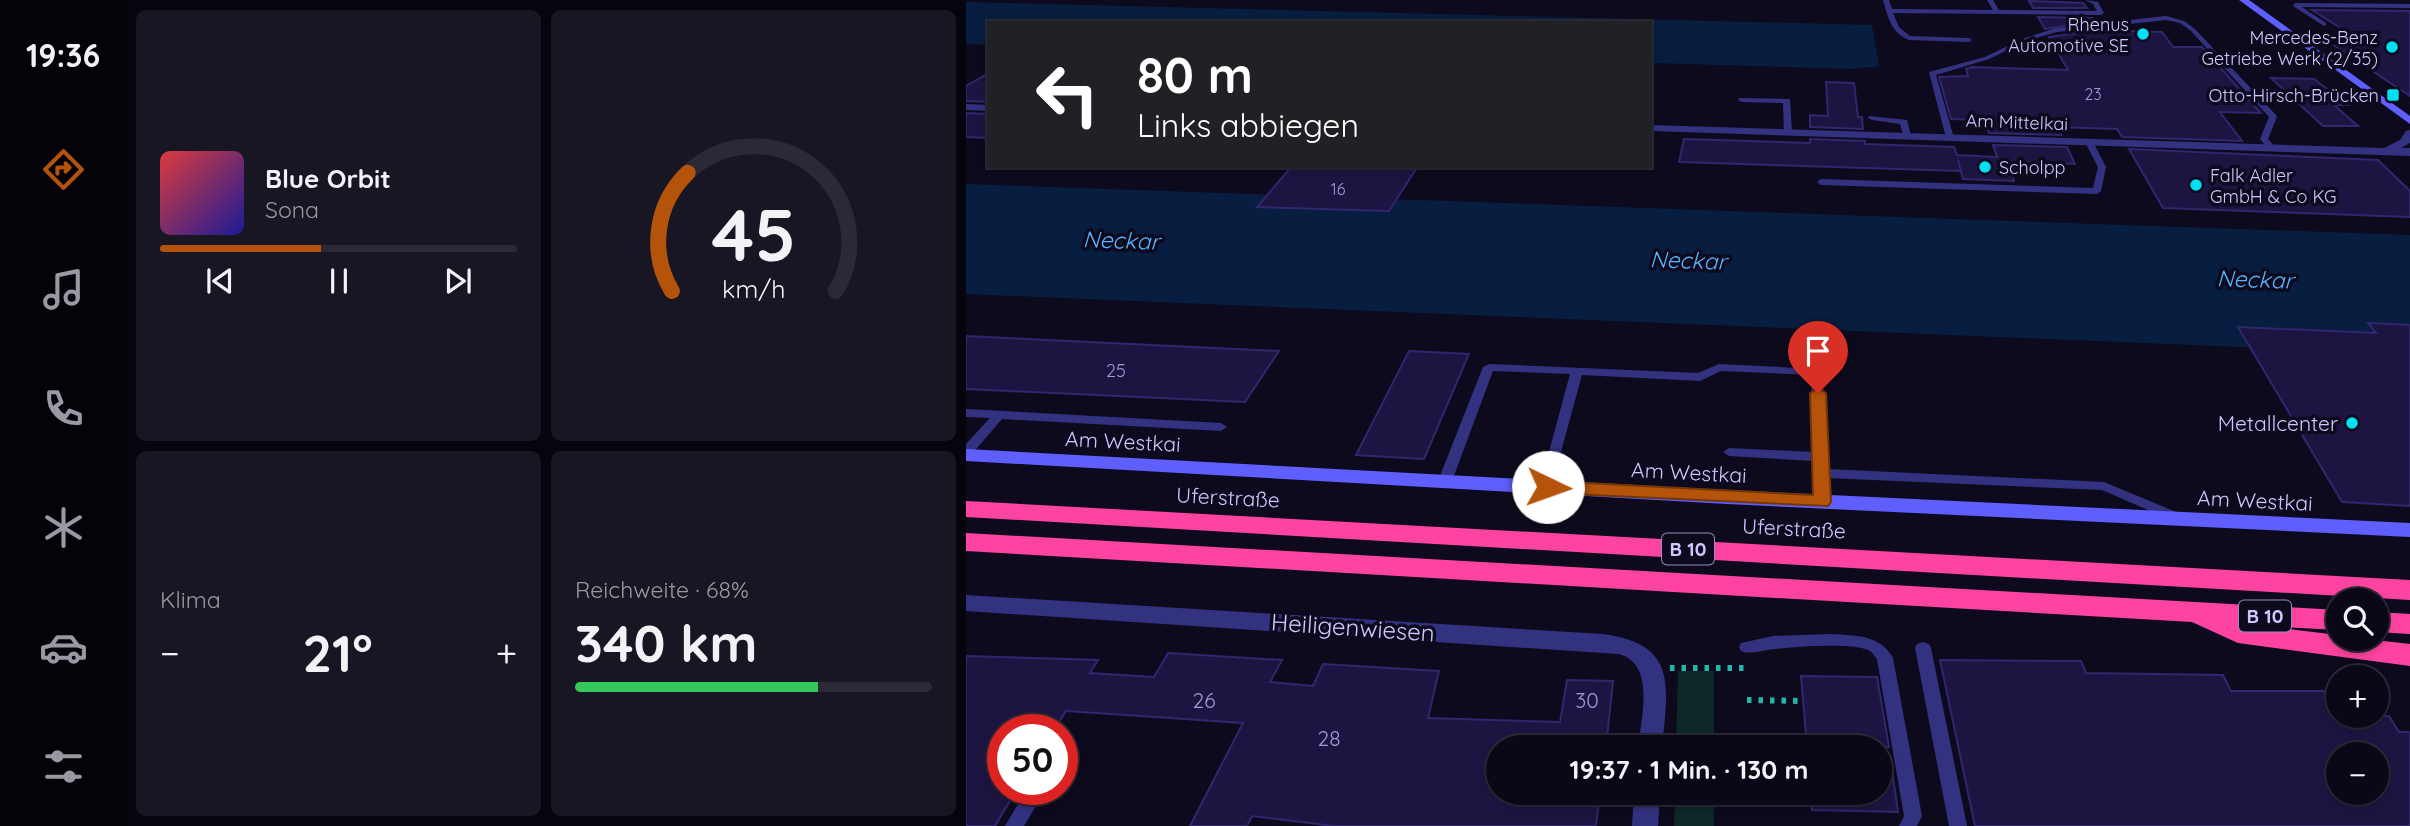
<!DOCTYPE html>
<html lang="de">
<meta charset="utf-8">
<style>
body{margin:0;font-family:Quicksand,sans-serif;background:#181623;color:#f1f3f6;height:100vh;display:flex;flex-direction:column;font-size:26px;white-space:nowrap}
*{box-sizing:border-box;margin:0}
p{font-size:23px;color:#999aa1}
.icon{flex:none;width:38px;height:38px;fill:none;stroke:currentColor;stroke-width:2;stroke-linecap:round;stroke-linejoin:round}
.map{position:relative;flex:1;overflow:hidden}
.details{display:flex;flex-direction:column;gap:10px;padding:10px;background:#06040c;width:840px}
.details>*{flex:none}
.top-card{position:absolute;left:21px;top:21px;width:665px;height:147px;border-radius:0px;box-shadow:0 4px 10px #0003,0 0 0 2px #2a2935;background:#202124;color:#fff;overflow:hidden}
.tools{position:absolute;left:1360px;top:588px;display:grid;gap:14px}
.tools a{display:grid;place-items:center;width:63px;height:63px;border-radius:50%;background:#0a0816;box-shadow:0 4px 10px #0003,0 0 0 2px #2a2935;font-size:35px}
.speed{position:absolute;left:21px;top:714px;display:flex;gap:14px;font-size:35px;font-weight:700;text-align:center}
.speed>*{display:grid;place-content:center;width:91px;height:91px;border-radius:50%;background:#0a0816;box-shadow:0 4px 10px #0003,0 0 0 2px #2a2935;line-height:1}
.speed .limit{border:10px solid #d22;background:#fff;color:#111}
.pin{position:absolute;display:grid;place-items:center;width:60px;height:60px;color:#fff;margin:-72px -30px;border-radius:50% 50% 50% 0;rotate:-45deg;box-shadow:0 0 7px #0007}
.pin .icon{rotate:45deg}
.me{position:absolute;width:77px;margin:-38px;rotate:93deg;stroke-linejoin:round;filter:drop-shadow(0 0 5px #0008)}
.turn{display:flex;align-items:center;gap:24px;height:147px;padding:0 35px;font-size:32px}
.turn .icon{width:91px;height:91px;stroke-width:2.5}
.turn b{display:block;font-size:49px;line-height:60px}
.big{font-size:52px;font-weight:700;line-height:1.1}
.details .widget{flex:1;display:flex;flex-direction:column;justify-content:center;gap:10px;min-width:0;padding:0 24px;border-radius:10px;background:#181623}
.details .dial{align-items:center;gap:0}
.dial svg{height:182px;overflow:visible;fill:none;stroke:#2a2935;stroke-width:7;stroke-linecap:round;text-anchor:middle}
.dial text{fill:#f1f3f6;stroke:none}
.song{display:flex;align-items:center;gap:21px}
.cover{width:84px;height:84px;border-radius:10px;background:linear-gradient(135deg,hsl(0 70% 55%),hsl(240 70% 35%))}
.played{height:7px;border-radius:4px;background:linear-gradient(90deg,#b45309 45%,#2a2935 45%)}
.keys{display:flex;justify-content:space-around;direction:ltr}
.heat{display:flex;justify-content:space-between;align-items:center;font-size:38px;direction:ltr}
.charge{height:10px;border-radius:5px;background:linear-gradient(90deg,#34c759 68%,#2a2935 0)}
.details .tiles{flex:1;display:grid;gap:10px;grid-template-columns:repeat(2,1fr)}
.trip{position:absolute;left:520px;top:735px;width:406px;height:70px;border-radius:35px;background:#0a0816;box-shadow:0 4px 10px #0003,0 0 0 2px #2a2935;font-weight:700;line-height:70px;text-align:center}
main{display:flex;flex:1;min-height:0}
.tab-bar{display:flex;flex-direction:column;width:126px;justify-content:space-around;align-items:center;background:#040309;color:#999aa1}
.tab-bar .icon{width:49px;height:49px}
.tab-bar .selected{color:#b45309}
.tab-bar b{font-size:32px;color:#f1f3f6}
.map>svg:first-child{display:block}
</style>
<main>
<nav class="tab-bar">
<b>19:36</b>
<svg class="icon selected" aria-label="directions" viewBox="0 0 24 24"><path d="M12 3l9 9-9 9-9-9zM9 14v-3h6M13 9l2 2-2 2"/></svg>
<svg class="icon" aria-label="music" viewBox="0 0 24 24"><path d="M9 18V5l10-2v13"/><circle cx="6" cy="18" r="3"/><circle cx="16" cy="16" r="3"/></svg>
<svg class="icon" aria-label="phone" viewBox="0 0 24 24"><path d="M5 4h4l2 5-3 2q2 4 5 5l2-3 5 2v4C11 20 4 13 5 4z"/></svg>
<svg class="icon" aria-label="climate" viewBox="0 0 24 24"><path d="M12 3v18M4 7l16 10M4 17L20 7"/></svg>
<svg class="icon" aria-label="car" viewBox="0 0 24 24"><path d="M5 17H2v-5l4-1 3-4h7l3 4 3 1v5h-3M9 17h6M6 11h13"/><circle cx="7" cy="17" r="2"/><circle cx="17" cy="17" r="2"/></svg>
<svg class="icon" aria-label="filters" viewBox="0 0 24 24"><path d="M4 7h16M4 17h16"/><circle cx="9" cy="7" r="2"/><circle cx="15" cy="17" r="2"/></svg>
</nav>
<section class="details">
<div class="tiles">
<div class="widget">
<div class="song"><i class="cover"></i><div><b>Blue Orbit</b><p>Sona</p></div></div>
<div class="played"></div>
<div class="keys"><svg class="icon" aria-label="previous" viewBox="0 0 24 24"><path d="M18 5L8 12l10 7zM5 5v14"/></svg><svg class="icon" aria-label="pause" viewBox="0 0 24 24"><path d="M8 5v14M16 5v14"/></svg><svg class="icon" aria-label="next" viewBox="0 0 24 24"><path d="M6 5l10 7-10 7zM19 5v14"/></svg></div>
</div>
<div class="widget dial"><svg viewBox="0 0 100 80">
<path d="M14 69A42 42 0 1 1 86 69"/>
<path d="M14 69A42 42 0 0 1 21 17" stroke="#b45309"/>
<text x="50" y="56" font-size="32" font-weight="700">45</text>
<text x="50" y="72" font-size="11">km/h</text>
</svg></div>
<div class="widget"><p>Klima</p>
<div class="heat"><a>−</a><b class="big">21°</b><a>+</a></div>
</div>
<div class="widget"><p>Reichweite · 68%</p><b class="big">340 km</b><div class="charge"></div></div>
</div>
</section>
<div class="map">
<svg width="1444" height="826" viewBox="0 0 1444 826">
<rect width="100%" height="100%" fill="#0d0a1e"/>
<!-- green -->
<path fill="#0d2927" d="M712,671H748V747H710Z
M709,793H748V826H708Z"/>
<!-- water -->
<path fill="#071e40" d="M0,2L906,25L913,66L888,69L684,63V23H23V45L0,44Z
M0,184L1444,235V354L0,294Z"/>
<!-- building -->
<path fill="#1d1541" stroke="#32266e" stroke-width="2" fill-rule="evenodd" d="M1063,1L1117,3L1121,8H1067Z
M1346,10L1444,11V96L1369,46H1403Z
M1072,17L1127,18L1129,21L1079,29Z
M1135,30L1196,32L1207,47H1236L1295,113L1254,112L1276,141L1156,137L1151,129L1091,127L1095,135L1023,133L1018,120L985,119L973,77L1002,76L1000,69L1006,67L1102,70L1083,37Z
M23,73V102L0,101V86Z
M1305,78L1348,79L1382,105H1368L1392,126H1357Z
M860,82L888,83L892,117H896L897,129L844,127V115L862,116Z
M0,113L23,114V138L0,137Z
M718,139L844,143V139L899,141V144L988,147L991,155L1031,157L1027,145L1101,147L1109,164L1041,161L1048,181L997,179L992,160L995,171L713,162Z
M1163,149L1412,160L1444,191V217L1197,208Z
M326,166H452L423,211L291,207Z
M1402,323L1444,325V506L1376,502L1272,327L1410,333Z
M0,336L313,351L279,402L0,389Z
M443,351L503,354L458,459L390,455Z
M202,653L316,660L304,682L347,686L357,664L473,671L462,718L594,722L601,680L647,681L640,747H532V793H634L630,826H368L286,816L281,826H224L277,723L100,711L88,730H37V789H51L29,826H0V656L132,660L124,673L188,677Z
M974,660L1115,661L1120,673L1257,675L1265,691H1372V716H1423L1433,732H1444V826H1009ZM1372,754H1410V793H1372Z
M835,676L911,677L923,747H841Z
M924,756L932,812L846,810L844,793H914V757Z"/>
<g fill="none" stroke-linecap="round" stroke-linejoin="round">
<!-- path -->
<path stroke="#25b6aa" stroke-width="6" stroke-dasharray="4.5 7" stroke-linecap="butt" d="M704,668H781
M781,700L837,701"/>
<!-- lane -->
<path fill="#333281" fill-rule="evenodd" d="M917,0H923L926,9L1027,10L1021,0H1027L1033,10L1131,11L1127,4L1119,0L1132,2L1138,13L1135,15L927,13L933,27L944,36L1003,38L1006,40L1003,42L943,40C925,33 922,17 917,0Z
M1329,3L1444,4V8L1336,7L1360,23V25L1358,26L1327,6Z
M1200,16L1218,21L1229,29L1310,115L1311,117L1302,139L1310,148L1309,150H1303L1294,139L1303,117L1225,31L1214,23L1200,20L1091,32L1060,41L1023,59L970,75L988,138L984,140L980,138L963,72L1019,57L1056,39L1090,28Z
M773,98L824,99L826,133L822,135L818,133L817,103L776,102L772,100Z
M903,116L941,120L945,136L938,138L934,124L906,120L902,118Z
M1120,140H1126L1140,167L1135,191L1131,194L855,185L851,182L855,179L1127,188L1132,167L1119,142Z
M523,364L732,373L753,364L851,369L857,372L861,469L1138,482L1215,514L1217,517L1215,520H1205L1136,490L862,478L863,502L861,505H851L849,502L848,461L763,456L757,452L763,448L848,452L845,375L755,371L734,381L616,375L593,459L587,463L581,459L604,374L527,371L486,481L484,484H474L472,481L517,367Z
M0,409L255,423L261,427L255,431L36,419L5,455L0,456V444L24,418L0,417Z
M865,634C890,636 914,634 927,658L956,816L951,826H933L938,816L911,659C909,657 907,653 904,651C888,642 828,647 809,649C798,650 785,655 775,651L773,647L775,643L807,636Z
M957,642L963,644L965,648L1001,826H983L949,648L951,644Z
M61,789H80L58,826H39Z"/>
<!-- street -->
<path fill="#333281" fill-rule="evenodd" d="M0,104L23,105V111L0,110Z
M684,125L1418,148L1434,140L1440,131L1444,130V143L1435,148H1444V156L684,131Z
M0,595L637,634C712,644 702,686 696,747H672C675,720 690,664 653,654L0,611Z
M668,793H694L692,826H666Z"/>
<!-- secondary -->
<path fill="#5f5fff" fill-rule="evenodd" d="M1273,0H1283L1444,116V124Z
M0,449L761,490L1444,523V537L761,504L0,461Z"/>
<!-- highway -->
<path fill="#ff43a1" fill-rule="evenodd" d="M0,501L1444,580V600L0,517Z
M0,533L1372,610V630L1296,626L1372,635V639H1400L1444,644V666L1272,643L1226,622L0,551Z
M1410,612L1444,614V634L1410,632Z"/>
</g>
<!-- route -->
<path fill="#b45309" stroke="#753606" stroke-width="2" d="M852,388L860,393L865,502L862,506L582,493L573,487L582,481L847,495L844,393Z"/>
<!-- markers -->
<g fill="#00e0f3" stroke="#0d0a1e" stroke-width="2.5">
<circle cx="1177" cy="34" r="7"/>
<circle cx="1426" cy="47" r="7"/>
<rect x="1420" y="88" width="14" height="14" rx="3.5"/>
<circle cx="1019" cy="167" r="7"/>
<circle cx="1230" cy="185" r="7"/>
<circle cx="1386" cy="423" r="7"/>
</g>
<g text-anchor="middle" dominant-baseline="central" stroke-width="7" stroke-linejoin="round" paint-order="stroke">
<!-- far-number labels -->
<g font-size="16" fill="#a19bd0">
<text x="1127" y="94">23</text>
<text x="372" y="189">16</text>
</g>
<!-- far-poi labels -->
<g font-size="18" fill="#cdc8ff" stroke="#0d0a1e" text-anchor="end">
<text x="1163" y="24">Rhenus<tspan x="1163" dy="21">Automotive SE</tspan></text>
<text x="1412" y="37">Mercedes-Benz<tspan x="1412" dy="21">Getriebe Werk (2/35)</tspan></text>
<text x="1413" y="95">Otto-Hirsch-Brücken</text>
<text x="1033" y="167" text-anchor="start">Scholpp</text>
<text x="1244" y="175" text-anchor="start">Falk Adler<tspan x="1244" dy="21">GmbH &amp; Co KG</tspan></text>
</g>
<!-- far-street labels -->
<g font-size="18" fill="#cdc8ff" stroke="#0d0a1e">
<text transform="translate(1051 122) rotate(2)">Am Mittelkai</text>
</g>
<!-- number labels -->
<g font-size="18" fill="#a19bd0">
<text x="150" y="370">25</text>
</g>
<!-- shield labels -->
<g fill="#0d0a1e" stroke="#938fbc" stroke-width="2">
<rect x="696" y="533.5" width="52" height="31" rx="5"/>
<rect x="1273" y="600.5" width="52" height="31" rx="5"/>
</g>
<g font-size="19" font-weight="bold" fill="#cdc8ff">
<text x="722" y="549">B 10</text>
<text x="1299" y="616">B 10</text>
</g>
<!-- poi labels -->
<g font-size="21" fill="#cdc8ff" stroke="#0d0a1e" text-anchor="end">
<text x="1372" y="423">Metallcenter</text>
</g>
<!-- street labels -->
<g font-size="21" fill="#cdc8ff" stroke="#0d0a1e">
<text transform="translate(157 441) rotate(3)">Am Westkai</text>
<text transform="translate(723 472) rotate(3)">Am Westkai</text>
<text transform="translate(262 497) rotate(3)">Uferstraße</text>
<text transform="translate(1289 500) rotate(3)">Am Westkai</text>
<text transform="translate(828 528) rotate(3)">Uferstraße</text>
</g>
<!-- near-number labels -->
<g font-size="21" fill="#a19bd0">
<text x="238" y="700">26</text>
<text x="621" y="700">30</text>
<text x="363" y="738">28</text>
</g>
<!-- water labels -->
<g font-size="23" font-style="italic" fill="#56b5ff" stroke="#0d0a1e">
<text transform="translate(155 240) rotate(2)">Neckar</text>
<text transform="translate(722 260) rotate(2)">Neckar</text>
<text transform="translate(1289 279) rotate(2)">Neckar</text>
</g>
<!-- near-street labels -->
<g font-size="24" fill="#cdc8ff" stroke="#0d0a1e">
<text transform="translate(387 627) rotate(4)">Heiligenwiesen</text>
</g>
</g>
</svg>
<div class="tools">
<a><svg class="icon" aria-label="search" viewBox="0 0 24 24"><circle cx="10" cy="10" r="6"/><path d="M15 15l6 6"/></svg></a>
<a>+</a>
<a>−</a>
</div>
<div class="speed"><div class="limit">50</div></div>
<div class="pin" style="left:852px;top:393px;background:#d93025"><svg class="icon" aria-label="arrive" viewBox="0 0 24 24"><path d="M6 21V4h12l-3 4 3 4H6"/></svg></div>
<svg class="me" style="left:582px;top:487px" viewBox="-20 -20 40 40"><circle r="19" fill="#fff"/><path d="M0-13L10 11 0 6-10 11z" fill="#b45309"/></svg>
<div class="trip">19:37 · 1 Min. · 130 m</div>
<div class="top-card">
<div class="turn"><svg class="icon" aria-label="left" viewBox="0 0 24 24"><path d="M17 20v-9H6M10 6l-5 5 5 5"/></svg><div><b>80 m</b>Links abbiegen</div></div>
</div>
</div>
</main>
